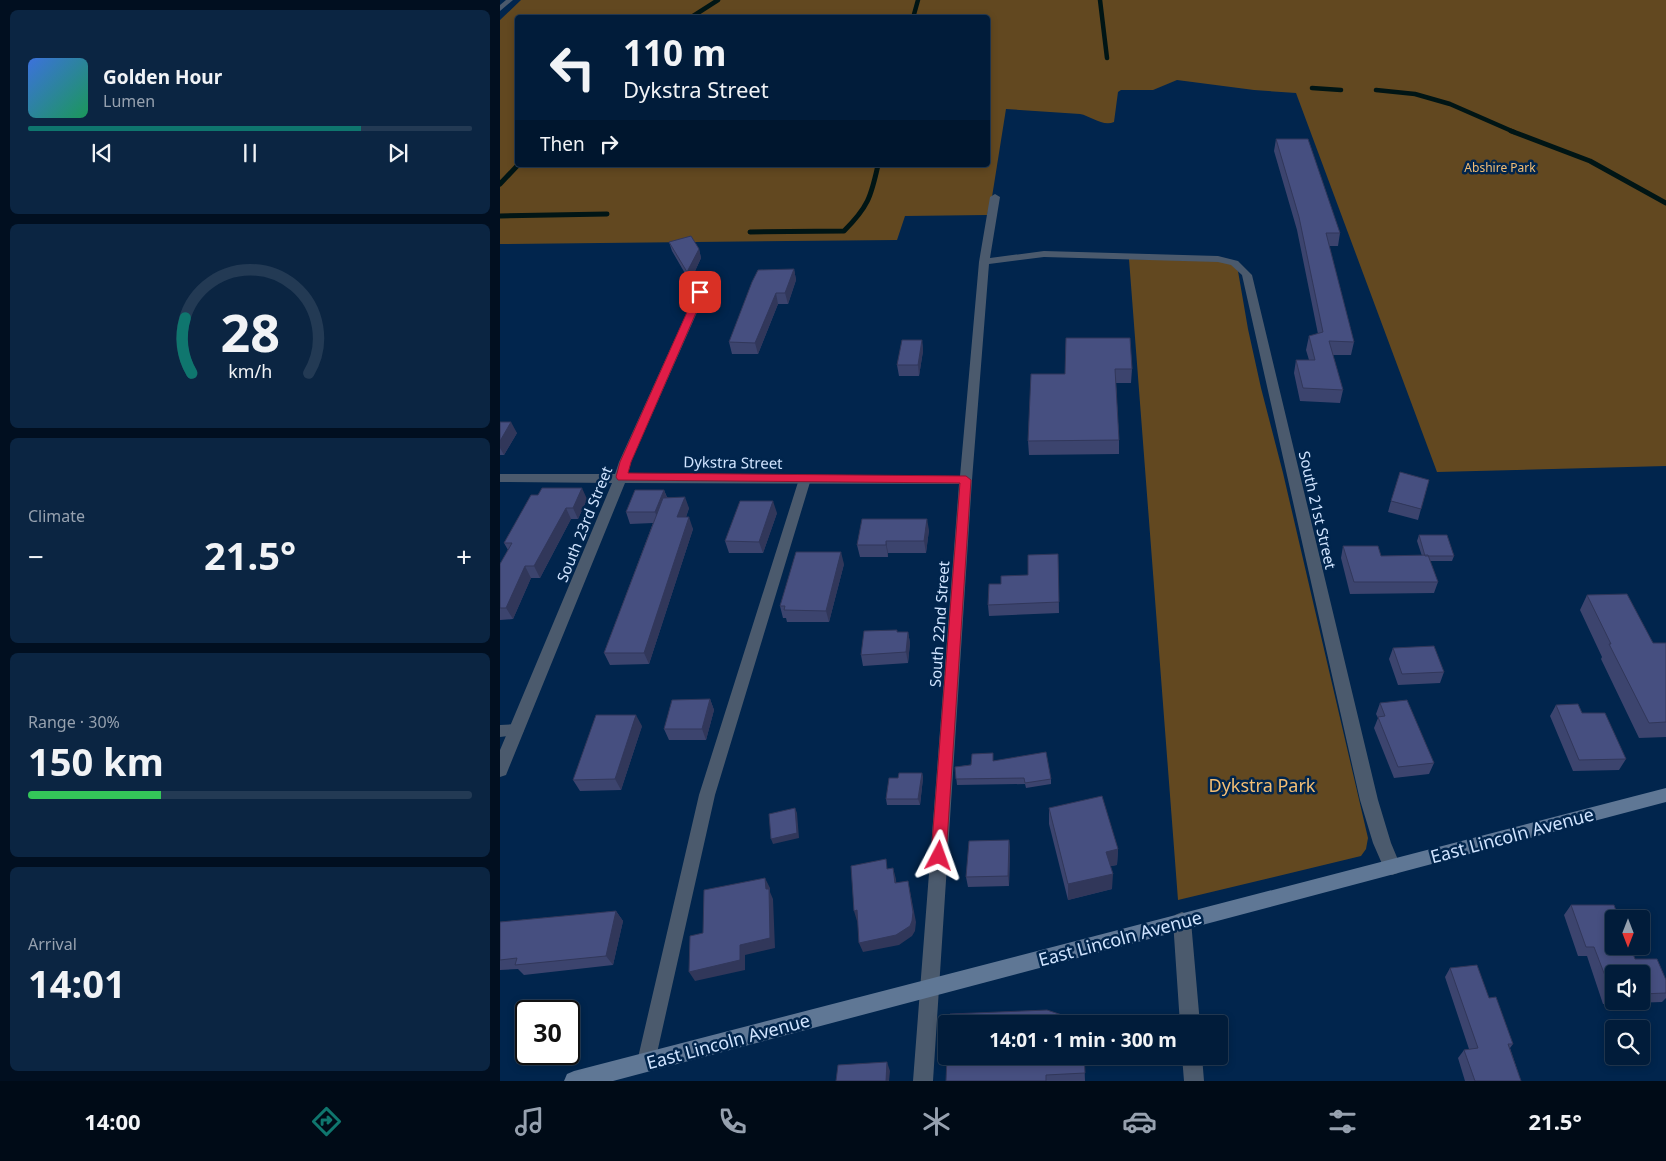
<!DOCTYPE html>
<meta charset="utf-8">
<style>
body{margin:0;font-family:"Noto Sans",sans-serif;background:#0b2542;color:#f1f3f6;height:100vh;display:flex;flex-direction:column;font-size:19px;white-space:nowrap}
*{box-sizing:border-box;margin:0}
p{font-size:16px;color:#96a1af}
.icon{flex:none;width:28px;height:28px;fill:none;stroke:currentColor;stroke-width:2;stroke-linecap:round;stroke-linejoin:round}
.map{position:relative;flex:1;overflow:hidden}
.drawer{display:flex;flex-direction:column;gap:10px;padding:10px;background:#010f20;width:500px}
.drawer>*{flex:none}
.top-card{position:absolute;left:15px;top:15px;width:475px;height:152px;border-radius:5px;box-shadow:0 2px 8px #0003,0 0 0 1px #233a54;background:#011c3a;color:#f1f3f6;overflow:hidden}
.needle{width:32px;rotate:180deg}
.controls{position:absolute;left:1105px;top:910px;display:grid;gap:10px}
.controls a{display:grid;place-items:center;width:45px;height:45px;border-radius:5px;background:#011c3a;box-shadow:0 2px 8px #0003,0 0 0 1px #233a54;font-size:25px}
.speed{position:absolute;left:15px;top:1000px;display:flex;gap:10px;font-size:25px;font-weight:700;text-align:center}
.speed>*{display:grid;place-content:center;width:65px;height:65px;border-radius:50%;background:#011c3a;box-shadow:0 2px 8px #0003,0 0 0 1px #233a54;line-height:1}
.speed .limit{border:2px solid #111;border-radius:8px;background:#fff;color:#111}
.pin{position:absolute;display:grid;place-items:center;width:42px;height:42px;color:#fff;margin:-21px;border-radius:10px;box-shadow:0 2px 8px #0006}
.me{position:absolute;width:55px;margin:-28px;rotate:4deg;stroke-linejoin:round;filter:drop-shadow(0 0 4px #0008)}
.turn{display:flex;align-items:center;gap:18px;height:105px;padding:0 25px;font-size:22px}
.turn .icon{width:65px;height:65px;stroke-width:2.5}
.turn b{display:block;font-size:35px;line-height:42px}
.then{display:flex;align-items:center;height:48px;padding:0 25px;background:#0003;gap:10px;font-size:19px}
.big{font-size:38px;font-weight:700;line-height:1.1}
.drawer .widget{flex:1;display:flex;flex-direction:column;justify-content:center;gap:8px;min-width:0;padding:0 18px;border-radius:8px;background:#0b2542}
.drawer .dial{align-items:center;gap:0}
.dial svg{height:130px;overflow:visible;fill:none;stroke:#233a54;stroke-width:7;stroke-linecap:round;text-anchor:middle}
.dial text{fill:#f1f3f6;stroke:none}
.song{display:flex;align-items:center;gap:15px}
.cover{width:60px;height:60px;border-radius:8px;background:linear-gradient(135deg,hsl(220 70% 55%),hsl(150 70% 35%))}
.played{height:5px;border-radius:2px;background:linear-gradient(90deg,#0f766e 75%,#233a54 75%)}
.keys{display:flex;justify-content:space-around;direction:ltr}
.heat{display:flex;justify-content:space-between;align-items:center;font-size:28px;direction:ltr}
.charge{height:8px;border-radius:4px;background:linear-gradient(90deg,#34c759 30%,#233a54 0)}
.trip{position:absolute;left:438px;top:1015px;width:290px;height:50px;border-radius:5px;background:#011c3a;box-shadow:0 2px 8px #0003,0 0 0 1px #233a54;font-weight:700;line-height:50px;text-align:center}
.tabs{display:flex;height:80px;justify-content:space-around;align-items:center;background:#000b17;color:#96a1af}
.tabs .icon{width:35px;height:35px}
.tabs .active{color:#0f766e}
.tabs b{font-size:22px;color:#f1f3f6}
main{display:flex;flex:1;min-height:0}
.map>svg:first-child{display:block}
</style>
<main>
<section class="drawer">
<div class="widget">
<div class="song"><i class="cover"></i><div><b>Golden Hour</b><p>Lumen</p></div></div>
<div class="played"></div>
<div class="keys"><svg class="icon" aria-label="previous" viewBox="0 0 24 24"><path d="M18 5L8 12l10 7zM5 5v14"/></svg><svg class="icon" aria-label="pause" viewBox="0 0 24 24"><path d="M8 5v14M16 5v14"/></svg><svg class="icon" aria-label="next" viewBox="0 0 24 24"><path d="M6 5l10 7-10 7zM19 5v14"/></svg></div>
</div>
<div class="widget dial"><svg viewBox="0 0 100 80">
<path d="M14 69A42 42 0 1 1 86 69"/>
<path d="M14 69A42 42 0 0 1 10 35" stroke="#0f766e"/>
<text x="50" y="56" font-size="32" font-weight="700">28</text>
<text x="50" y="72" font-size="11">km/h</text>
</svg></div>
<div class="widget"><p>Climate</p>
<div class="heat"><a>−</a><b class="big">21.5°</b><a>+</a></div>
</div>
<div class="widget"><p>Range · 30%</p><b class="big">150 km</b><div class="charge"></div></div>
<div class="widget"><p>Arrival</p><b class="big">14:01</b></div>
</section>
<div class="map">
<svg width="1166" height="1081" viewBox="0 0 1166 1081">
<rect width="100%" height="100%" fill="#01254d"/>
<!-- green -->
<path fill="#624820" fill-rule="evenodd" d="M21,0H1166V466L937,472L796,93L754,90L677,80L653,90H621L618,92L614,122C603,127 591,116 580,114L506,109L492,197L487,215L405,216L397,240L0,244V20ZM18,18H488V165H18Z
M629,259L717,261L732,264L738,271L748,329L761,388L783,473L868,838L866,849L861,856L678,900Z"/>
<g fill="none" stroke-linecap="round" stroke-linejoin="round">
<!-- stream-far1 -->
<path stroke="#001515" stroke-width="4.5" d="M600,0L607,58
M190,18L218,0
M413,18L418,0
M812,88L841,90
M876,90L915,94L950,104L1014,132"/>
<!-- stream -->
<path stroke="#001515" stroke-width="5" d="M1011,131L1090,161L1166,203
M0,184L18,165
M0,216L107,214
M250,232L344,231C368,207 371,197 378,165"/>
<!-- service -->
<path fill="#4b5a6d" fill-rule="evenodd" d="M305,475L311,479L215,795L155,1062L153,1069L146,1071L139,1069L137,1062L199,795L299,479Z
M17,724L22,726L24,730L22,734L0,737V725Z"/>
<!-- minor -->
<path fill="#4b5a6d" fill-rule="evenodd" d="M6,0H13L0,11V5Z
M495,194L500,197L490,258L544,251L718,256L738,261L752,275L878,800L891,843L901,867L898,873L892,875L886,873L873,843L860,800L742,275L731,265L718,262L544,257L489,264L472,480L433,1081H413L459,484L125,483L8,770L6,775L0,777V750L112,483L0,482V474H115L119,462L196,292L201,289L206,292L131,462L128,474L460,476L479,262L490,197Z
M682,912L689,915L691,921L700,1024H680L673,921L675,915Z
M682,1056H702L704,1081H684Z"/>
<!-- secondary -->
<path fill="#5f7795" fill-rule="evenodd" d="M1166,788V802L113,1081H64L67,1074L74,1071Z"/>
</g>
<!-- wall -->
<path fill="#3c446e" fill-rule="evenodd" d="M776,139L840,233L838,246H829L854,342L851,355H833L843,390L840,403L800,401L794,373L796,360H809L806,350L809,336L818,334L797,230L774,151Z
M169,242L199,249L201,258L190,282L172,251Z
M294,269L296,280L288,304H278L258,354H232L229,342Z
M566,338L632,369L631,383H616L619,440V454L529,455L528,441L565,374Z
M422,340L423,351L419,376H399L397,365Z
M0,422L17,433L4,455H0Z
M164,490L167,497L189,508L186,517L193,529L149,664L110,665L104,653L153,523L130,524L126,512Z
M38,495L87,499L78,519H71L40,578H31L13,619L0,620V564L8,550L4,543Z
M891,501L921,509L918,520L888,512Z
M277,513L263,553H229L225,541Z
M429,530L426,553H388V557H360L357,545Z
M919,535L954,556L952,561H930L938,582L934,593L850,594L841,558L843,546L881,556H922L917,541Z
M558,554L559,613L489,616L488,605L501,584L528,575Z
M344,564L329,622H287L286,618H283L280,606Z
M1087,595L1153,643H1166V737L1139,738L1101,659L1102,657L1080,610Z
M408,632L410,643L408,663L363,666L361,655Z
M893,648L944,672L940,683L898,685L889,659Z
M210,699L214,710L206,740H169L164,729Z
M880,703L934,763L929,774L894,778L874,728L878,718L876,714Z
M1056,705L1082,713L1126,759L1119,770L1073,771L1050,716Z
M142,726L121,790L80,791L73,780Z
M494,761L551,779V784L526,788L525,784L457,785L455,767Z
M422,773L423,778L420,805H387L386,799Z
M549,808L618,849L617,865L610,866L612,889L568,900L549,824Z
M509,840L510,850L509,886L468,887L466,877Z
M1071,905L1135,959L1166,980V998L1162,1002L1103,1004L1087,956H1078L1064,915ZM1114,974H1141V1001H1114Z
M116,911L123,921L113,965L24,975L18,969L0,970V922Z
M950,968L989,998L1013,1044L1010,1048L1021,1081H965L958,1058L964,1050L969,1049L945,977Z
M584,1056L585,1081H446Z"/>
<!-- shaded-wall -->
<path fill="#31375a" d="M199,249L201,258L190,282L187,272Z
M294,269L296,280L288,304L285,293Z
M276,293L278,304L258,354L255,343Z
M422,340L423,351L419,376L418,365Z
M11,422L17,433L4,455L0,448V441Z
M82,488L87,499L78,519L73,508Z
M164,490L168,501L159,523L155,512Z
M185,497L189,508L182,529L177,517Z
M273,501L277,513L263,553L259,542Z
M66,508L71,519L40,578L34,566Z
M189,517L193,529L149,664L144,653Z
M427,519L429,530L426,553L424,541Z
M386,541L388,553V557L386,545Z
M341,552L344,564L329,622L326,611Z
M25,566L31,578L13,619L6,608Z
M408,632L410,643L408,663L406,652Z
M210,699L214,710L206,740L202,729Z
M136,715L142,726L121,790L115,779Z
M422,773L423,778L420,805L418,799Z
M295,808L297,813L299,838L273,844L271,839Z
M509,840L510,850L509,886L508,876Z
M618,849L617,865L606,867V852Z
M393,868L396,879L397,893L395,883Z
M613,874L612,889L568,900V884Z
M265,878L270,888V892L273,899L275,948L245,955V970L195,981L189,972L240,945L266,889Z
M408,881L416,922L415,931L412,936L399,945L363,952L359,943Z
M357,910L360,920L357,921L354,911Z
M116,911L123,921L113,965L106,956Z
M387,1062L390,1071L389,1081H386Z"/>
<!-- building -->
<path fill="#464f80" stroke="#31375a" d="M776,139H808L840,233H826L854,342L829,341L843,390L803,388L796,360H815L809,336L823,332L799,217Z
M191,236L199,249L187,272L169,242Z
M294,269L285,293H276L255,343L229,342L252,282L258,270Z
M566,338H630L632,369H615L619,440L528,441L531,374H565Z
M402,340H422L418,365H397Z
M0,422H11L0,441Z
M900,472L929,480L921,509L891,501Z
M42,488H82L73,508H66L34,566H25L6,608H0V564L12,543H4L31,495H38Z
M135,490H164L155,512H126Z
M185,497L177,517H189L144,653H104L163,498Z
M240,501H273L259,542L225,541Z
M362,519H427L424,541H386V545H357Z
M919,535H947L954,556H925Z
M843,546H878L881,556L928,555L938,582H854Z
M296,552H341L326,611L284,610L285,606H280Z
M558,554L559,602L488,605L489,584H501V576L528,575V555Z
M1127,594L1153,643H1166V722L1149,723L1109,644H1111L1087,595Z
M397,630V632H408L406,652L361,655L364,631Z
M934,646L944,672L902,674L893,648Z
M210,699L202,729H164L172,700Z
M907,700L934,763L898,767L878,717L885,716L880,703Z
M1078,704L1082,713H1105L1126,759L1079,760L1056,705Z
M96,715H136L115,779L73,780Z
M546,752L551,779L525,783L524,778L456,779L455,767L471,765L472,754L493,753V761Z
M399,773H422L418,799H386L389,778H398Z
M602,796L618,849L606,852L613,874L568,884L549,808Z
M295,808L297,833L271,839L269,814Z
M509,840L508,876L466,877L469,841Z
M386,859L387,869L393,868L395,883L408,881L413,912L412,921L410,926L396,935L359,943L357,910L354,911L351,866Z
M265,878L266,889H269L270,938L240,945V960L189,972L190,936L203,933L204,890Z
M1071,905H1114L1119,919H1114V946H1130L1135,959H1157L1166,980V993L1141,994V974H1114V994H1112L1094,947H1086Z
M116,911L106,956L15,965L17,958L0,960V922Z
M977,965L989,998L996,997L1013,1044H1008L1021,1081H975L964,1050L978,1048L950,968Z
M547,1010L583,1022V1024H449L450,1014Z
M447,1056H584L585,1073L546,1075V1081H446Z
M387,1062L386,1081H336L338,1065Z"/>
<!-- route -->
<path fill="#e11d48" stroke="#92132f" d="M200,289L205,292L131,462L128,473L466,476L471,480L446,856L444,861L439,863L434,861L431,856L460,483L118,480L116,477L120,462L196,292Z"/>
<g text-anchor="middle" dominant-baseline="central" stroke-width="5" stroke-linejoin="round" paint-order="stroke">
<!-- far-park labels -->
<g font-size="12" fill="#f3be74" stroke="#01254d">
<text x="1000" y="167">Abshire Park</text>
</g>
<!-- street labels -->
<g font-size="15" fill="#d0e4ff" stroke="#01254d">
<text transform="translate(233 462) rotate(1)">Dykstra Street</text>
<text transform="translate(818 510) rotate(77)">South 21st Street</text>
<text transform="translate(84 524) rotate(-68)">South 23rd Street</text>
<text transform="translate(439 624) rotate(-86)">South 22nd Street</text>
</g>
<!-- near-park labels -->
<g font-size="18" fill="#f3be74" stroke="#01254d">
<text x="762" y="785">Dykstra Park</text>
</g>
<!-- near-street labels -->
<g font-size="18" fill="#d0e4ff" stroke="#01254d">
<text transform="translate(1012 835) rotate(-15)">East Lincoln Avenue</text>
<text transform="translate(620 938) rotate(-15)">East Lincoln Avenue</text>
<text transform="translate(228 1041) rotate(-15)">East Lincoln Avenue</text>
</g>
</g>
</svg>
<div class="controls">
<a><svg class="needle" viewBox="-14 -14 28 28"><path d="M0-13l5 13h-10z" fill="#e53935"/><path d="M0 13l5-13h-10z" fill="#96a1af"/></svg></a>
<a><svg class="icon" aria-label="sound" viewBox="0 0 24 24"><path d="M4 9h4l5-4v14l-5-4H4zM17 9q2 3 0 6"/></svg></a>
<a><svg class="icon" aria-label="search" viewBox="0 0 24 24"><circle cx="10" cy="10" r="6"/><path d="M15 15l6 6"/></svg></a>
</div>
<div class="speed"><div class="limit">30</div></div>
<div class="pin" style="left:200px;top:292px;background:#d93025"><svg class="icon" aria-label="arrive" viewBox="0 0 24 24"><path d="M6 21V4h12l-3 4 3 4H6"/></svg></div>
<svg class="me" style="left:439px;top:856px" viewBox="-20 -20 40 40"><path d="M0-17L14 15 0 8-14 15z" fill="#e11d48" stroke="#fff" stroke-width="4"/></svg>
<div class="trip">14:01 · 1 min · 300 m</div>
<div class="top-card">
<div class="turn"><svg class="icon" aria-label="left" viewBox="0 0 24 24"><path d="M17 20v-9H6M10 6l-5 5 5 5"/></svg><div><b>110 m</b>Dykstra Street</div></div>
<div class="then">Then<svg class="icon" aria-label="right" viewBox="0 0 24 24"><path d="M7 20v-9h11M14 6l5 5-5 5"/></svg></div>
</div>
</div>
</main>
<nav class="tabs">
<b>14:00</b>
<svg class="icon active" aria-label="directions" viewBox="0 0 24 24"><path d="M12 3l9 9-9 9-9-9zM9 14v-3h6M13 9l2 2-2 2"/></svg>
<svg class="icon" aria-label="music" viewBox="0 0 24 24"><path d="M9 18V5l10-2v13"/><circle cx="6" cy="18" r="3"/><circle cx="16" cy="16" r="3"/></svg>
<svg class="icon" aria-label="phone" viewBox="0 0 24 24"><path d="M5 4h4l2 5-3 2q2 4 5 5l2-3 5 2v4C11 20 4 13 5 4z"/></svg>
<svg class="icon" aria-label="climate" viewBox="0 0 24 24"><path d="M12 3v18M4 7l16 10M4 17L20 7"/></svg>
<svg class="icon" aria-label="car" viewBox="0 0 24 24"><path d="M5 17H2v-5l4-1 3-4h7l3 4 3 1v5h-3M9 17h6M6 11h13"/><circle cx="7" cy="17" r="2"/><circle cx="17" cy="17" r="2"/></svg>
<svg class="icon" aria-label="filters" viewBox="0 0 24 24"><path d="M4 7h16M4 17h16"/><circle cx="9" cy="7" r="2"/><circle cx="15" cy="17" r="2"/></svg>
<b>21.5°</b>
</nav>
